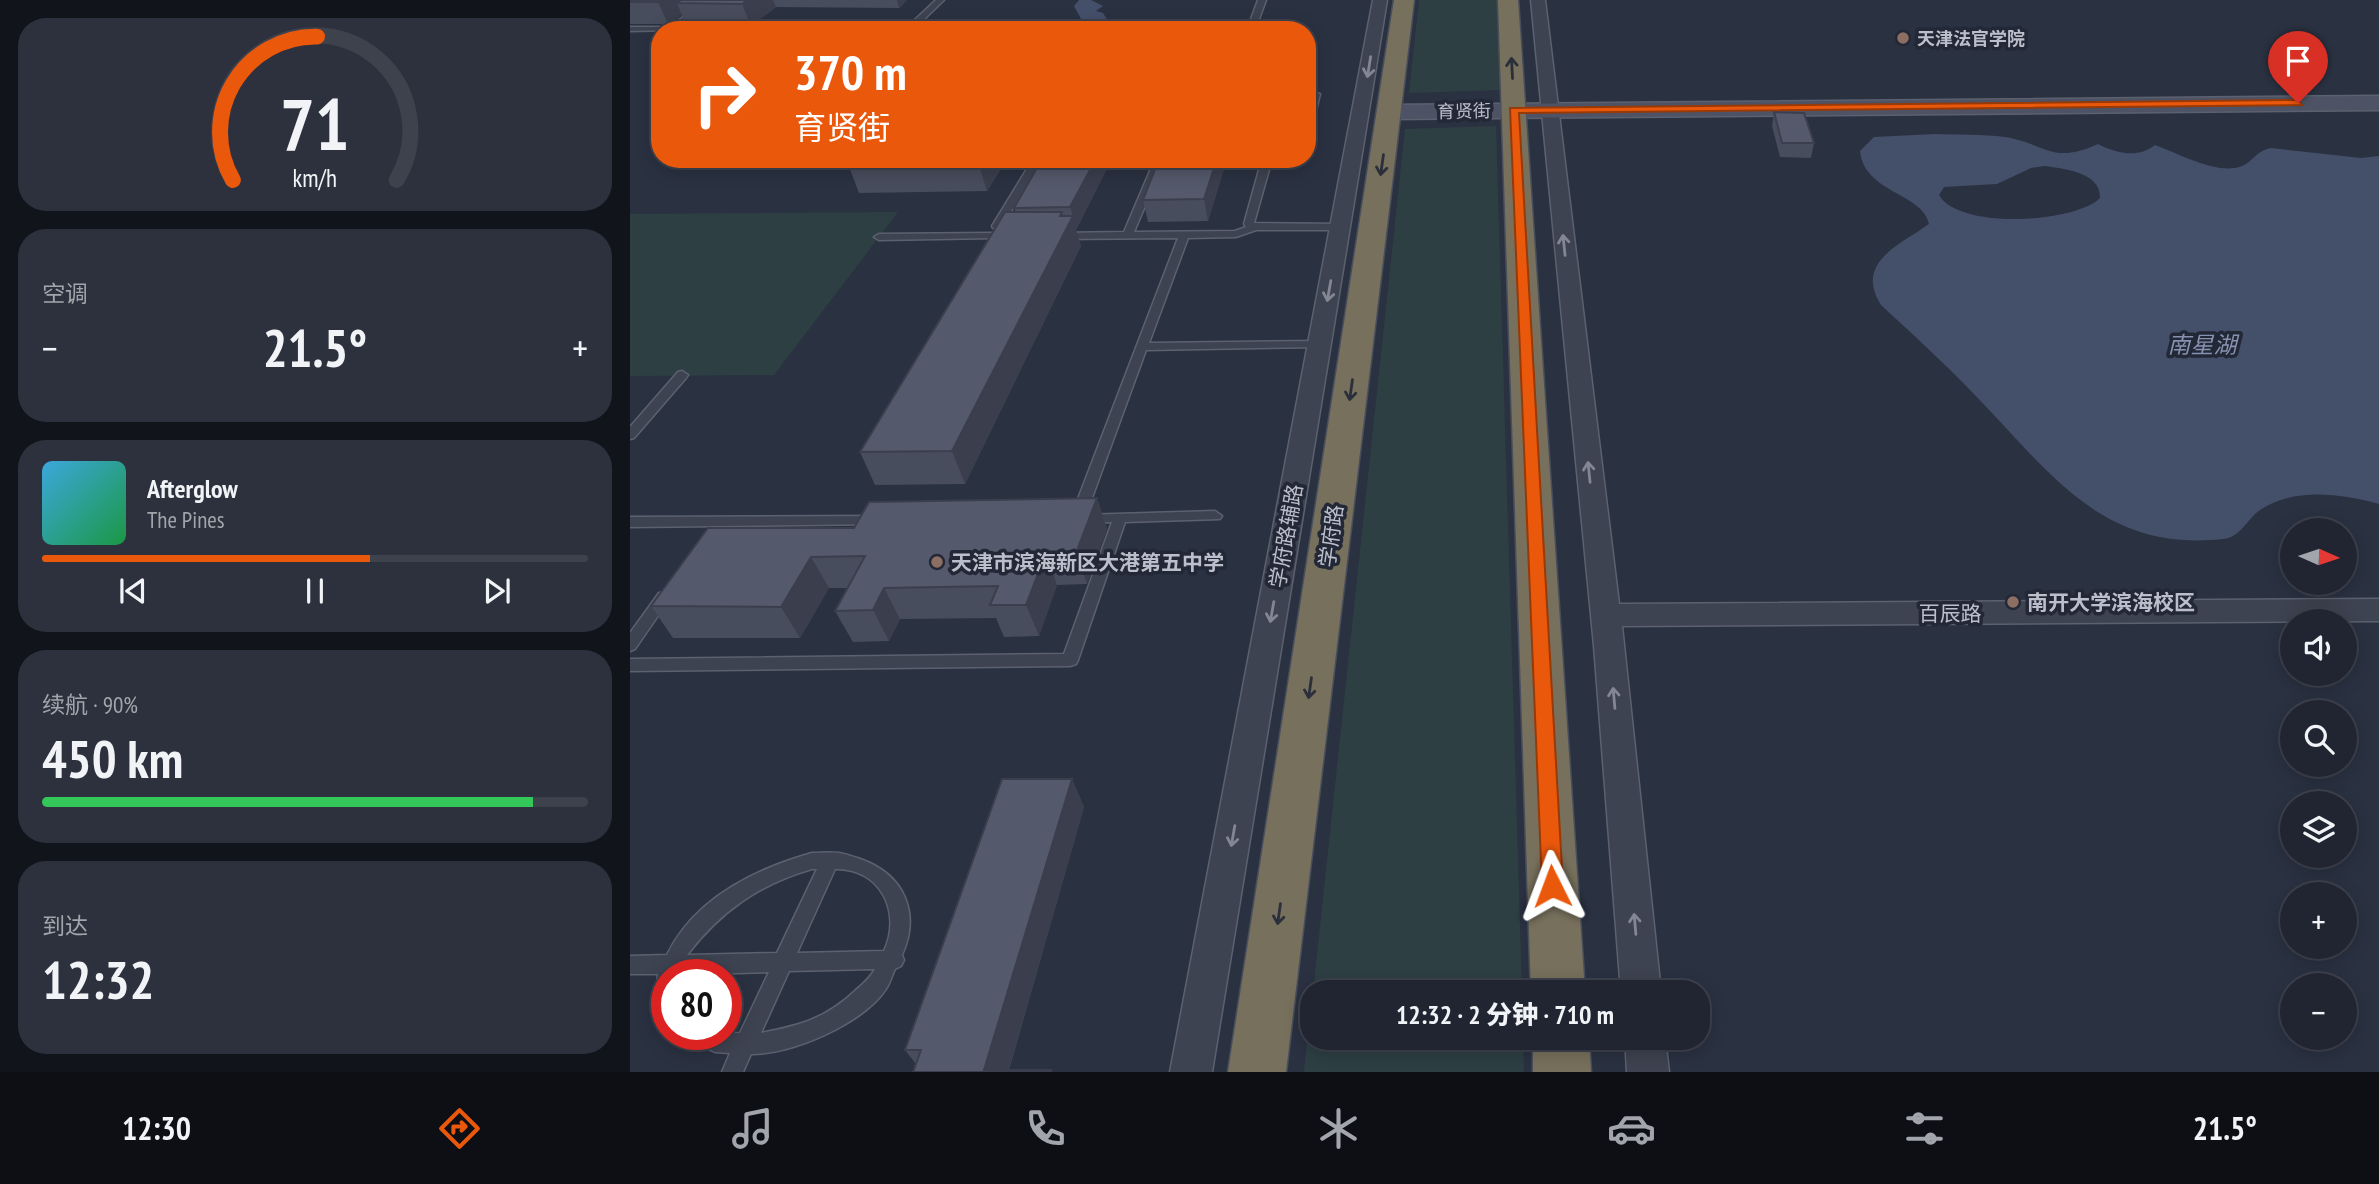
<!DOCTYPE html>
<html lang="zh">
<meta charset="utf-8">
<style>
body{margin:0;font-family:"PT Sans Narrow","Noto Sans SC",sans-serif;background:#2d313d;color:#f1f3f6;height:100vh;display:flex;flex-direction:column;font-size:26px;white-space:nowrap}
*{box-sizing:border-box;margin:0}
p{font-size:23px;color:#a2a5ab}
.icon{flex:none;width:38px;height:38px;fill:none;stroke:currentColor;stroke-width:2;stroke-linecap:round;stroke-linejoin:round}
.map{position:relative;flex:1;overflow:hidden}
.panel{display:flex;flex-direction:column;gap:18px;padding:18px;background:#12141b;width:630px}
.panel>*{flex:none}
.top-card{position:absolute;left:21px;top:21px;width:665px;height:147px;border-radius:28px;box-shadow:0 4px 18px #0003,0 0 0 2px #3d424d;background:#ea580c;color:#fff;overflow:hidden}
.needle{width:46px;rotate:93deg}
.buttons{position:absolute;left:1650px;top:518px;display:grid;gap:14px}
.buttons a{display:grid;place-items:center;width:77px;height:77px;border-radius:50%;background:#202531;box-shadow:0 4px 18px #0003,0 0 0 2px #3d424d;font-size:35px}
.speed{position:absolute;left:21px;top:959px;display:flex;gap:14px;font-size:35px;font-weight:700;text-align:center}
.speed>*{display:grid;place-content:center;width:91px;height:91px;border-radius:50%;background:#202531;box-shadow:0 4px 18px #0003,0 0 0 2px #3d424d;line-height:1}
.speed .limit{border:10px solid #d22;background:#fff;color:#111}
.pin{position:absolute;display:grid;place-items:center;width:60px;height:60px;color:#fff;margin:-72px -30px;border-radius:50% 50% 50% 0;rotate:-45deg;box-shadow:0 0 7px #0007}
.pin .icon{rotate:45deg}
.me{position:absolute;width:77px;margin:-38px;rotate:357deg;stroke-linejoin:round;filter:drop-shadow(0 0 5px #0008)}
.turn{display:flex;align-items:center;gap:24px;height:147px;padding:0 28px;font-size:32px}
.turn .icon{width:91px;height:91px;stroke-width:2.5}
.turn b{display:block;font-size:49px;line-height:60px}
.big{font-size:52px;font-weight:800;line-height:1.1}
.panel .tile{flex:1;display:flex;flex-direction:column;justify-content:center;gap:10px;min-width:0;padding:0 24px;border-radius:28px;background:#2d313d}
.panel .dial{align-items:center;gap:0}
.dial svg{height:182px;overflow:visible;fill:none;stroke:#3d424d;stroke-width:7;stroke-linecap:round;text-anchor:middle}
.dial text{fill:#f1f3f6;stroke:none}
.song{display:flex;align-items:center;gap:21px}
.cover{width:84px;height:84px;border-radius:10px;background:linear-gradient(135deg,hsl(200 70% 55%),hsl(140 70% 35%))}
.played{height:7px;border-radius:4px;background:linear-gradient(90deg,#ea580c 60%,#3d424d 60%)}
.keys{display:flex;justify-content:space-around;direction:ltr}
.heat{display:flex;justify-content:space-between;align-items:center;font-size:38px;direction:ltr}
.charge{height:10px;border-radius:5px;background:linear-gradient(90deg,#34c759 90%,#3d424d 0)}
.trip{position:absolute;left:670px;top:980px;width:410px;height:70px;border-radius:28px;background:#202531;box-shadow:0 4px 18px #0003,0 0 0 2px #3d424d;font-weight:800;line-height:70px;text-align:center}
.menu{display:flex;height:112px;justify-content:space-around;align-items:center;background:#0d0f14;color:#a2a5ab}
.menu .icon{width:49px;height:49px}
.menu .current{color:#ea580c}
.menu b{font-size:32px;color:#f1f3f6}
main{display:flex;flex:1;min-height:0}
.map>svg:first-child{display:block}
</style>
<main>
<section class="panel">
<div class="tile dial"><svg viewBox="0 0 100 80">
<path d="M14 69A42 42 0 1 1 86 69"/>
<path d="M14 69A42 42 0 0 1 51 6" stroke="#ea580c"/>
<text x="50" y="56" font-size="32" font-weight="700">71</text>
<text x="50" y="72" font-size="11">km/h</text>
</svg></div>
<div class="tile"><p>空调</p>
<div class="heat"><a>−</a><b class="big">21.5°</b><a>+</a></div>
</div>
<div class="tile">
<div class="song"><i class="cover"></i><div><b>Afterglow</b><p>The Pines</p></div></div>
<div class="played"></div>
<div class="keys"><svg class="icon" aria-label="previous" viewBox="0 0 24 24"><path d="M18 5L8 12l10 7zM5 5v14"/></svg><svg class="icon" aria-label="pause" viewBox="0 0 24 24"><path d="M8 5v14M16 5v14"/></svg><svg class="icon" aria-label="next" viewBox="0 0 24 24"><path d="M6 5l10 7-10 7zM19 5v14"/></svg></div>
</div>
<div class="tile"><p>续航 · 90%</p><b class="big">450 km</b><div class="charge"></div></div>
<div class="tile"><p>到达</p><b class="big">12:32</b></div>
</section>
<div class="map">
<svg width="1749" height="1072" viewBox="0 0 1749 1072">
<rect width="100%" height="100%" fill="#2a3141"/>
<!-- green -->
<path fill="#2d3f43" d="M789,0H867L870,90L779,93Z
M866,126L892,992H683L775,129Z
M268,212L144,375L0,376V214Z
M682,992V1038H893L894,1072H674Z"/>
<!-- water -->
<path fill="#444f6a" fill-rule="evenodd" d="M449,0H461L473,6L466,11L473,13L480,24L475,25L478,30H434L429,24L451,19L444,6Z
M1305,134C1328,135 1353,134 1375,137C1417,144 1422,165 1468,144C1486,153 1507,159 1525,145C1548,153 1584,174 1609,167C1623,163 1625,151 1641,148L1731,158L1749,156V504C1712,494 1664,487 1630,510C1617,519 1610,538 1593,539C1482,551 1430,486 1362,413C1327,375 1289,340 1251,305C1224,262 1270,245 1299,224C1293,193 1234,193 1230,151L1244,137ZM1415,166C1434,169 1471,172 1470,198C1445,223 1329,230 1309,195L1314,187L1367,184L1401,168Z"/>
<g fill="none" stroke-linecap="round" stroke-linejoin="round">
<defs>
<path id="lane" d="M78,0H87L45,30L0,31V27H39Z
M306,0H314L283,30H274Z
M628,0H636L625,30H617Z
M677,91L690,94L685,115L677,116L681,97H677Z
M403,159H412L371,228H363L362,226Z
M525,159H535L504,232L605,231L616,227L614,224L632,159H642L624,223L711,224L716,227L711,230H626L606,237L558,238L519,343L690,341L696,344L690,347L516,350L459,506L444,517L437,512L446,504L548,238L429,239L424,236L429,233L494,232Z
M361,233L365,234V238L249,240L244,237L249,234Z
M52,371L58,375L56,378L4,438L0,439V427L48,372Z
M585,511L592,516L590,519L495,522L448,660L446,664L440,666L0,671V659L434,654L482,522L457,523L450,518L452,515Z
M247,516L252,518L254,521L252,524L0,527V517Z
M34,592L39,593L41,597L5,649L0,651V633L29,593Z
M182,853C191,853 200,852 209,853C216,854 224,857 230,859C274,874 291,913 272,955L274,960L271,966L265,969C262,975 260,983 256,989C234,1023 161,1055 121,1054L113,1072H92L100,1053L85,1052L44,1034L110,1033L139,972L37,975V1026L25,1008L28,974H0V956L37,955C64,899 125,869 182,853ZM182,869H187L147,953L57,955C90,912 129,884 182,869ZM205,869C251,868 272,913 254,951L167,953ZM245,969C240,978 233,984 226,990C195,1019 171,1025 131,1033L159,971Z"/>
<path id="street" d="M743,0H757L582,1072H540Z
M901,0H915L989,604L1749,599V621L992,626L1031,992H991L964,646Z
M995,1038H1035L1039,1072H997Z"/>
<path id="secondary" d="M1749,96V110L759,119L751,117L747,112L751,107L759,105Z"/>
<path id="highway" d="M764,0H784L656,1072H598Z
M868,0H888L955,992H901Z
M903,1038H959L961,1072H903Z"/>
</defs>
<!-- lane casing -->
<use href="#lane" stroke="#5c616f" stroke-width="3"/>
<!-- street casing -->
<use href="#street" stroke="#5c616f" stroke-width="3"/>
<!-- secondary casing -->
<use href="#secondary" stroke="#5c616f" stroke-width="3"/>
<!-- highway casing -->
<use href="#highway" stroke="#494e5c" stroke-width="3"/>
<!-- lane -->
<use href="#lane" fill="#3e4351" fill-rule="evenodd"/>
<!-- street -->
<use href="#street" fill="#3e4351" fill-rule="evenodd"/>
<!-- secondary -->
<use href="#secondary" fill="#4d5264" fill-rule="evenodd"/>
<!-- highway -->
<use href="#highway" fill="#77705c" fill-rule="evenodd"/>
</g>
<!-- wall -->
<path fill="#484d5d" d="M0,0H277L269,8L146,7L121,26L57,25L52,15L38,24H0Z
M1144,112L1184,143L1181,158L1150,157L1142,126Z
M377,159L357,191L229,193L218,164Z
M482,159L446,230L451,246L335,484L245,485L230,452L386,212L384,208Z
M529,159H597L578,221L518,222L513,200Z
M467,498L477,529L457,584L427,585L409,636L374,637L366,618L270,619L259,641L223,642L205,611L217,588H199L170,638H43L21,606L224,528Z
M442,779L454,807L379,1070H421L422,1072H283L286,1064L275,1050Z"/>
<!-- shaded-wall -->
<path fill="#3b3e4c" d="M32,0H73L47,3L52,15L38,24L28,2Z
M118,0H143L146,7L121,26L112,4Z
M267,0H277L269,8Z
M350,159H377L357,191L348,162Z
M466,159H482L446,230L451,246L335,484L322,451L430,216L432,212L437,228L443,216L440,207Z
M587,159H597L578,221L574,199Z
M467,498L477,529L457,584L446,553Z
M416,553L427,585L409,636L396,605Z
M181,557L199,588L170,638L151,607Z
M254,588L270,619L259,641L243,610Z
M442,779L454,807L378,1072L354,1070Z"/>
<!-- building -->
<path fill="#54596c" stroke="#3b3e4c" stroke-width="2" d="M0,0H32L28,2H0Z
M51,0H118L112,4L47,3Z
M1144,112L1174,113L1184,143H1152Z
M222,159H350L348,162L218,164Z
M412,159H466L440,207L384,208Z
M529,159H587L574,199L513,200Z
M375,212H432L430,216H443L322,451L230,452Z
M467,498L446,553H416L396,605H360L368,586L254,588L243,610L205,611L235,556L181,557L151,607L21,606L78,528H224L239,502Z
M372,779H442L354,1070H421V1072H283L291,1050H275Z"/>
<!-- one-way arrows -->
<defs><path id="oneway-shaft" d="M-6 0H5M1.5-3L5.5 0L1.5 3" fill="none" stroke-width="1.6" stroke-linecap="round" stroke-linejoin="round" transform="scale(1.75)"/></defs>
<g stroke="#838794">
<use href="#oneway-shaft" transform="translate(739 67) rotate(99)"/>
<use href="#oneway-shaft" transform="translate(934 245) rotate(-96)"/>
<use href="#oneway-shaft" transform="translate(699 291) rotate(100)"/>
<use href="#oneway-shaft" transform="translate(959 472) rotate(-96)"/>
<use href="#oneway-shaft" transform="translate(642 612) rotate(100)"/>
<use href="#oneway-shaft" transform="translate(984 698) rotate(-95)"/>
<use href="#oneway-shaft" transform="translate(603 836) rotate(100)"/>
<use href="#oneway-shaft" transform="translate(1005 924) rotate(-95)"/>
</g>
<g stroke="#2b2f3b">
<use href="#oneway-shaft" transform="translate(882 68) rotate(-93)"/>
<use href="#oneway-shaft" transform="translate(752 165) rotate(98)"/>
<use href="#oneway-shaft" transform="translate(721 390) rotate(98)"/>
<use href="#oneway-shaft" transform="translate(680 688) rotate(98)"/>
<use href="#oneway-shaft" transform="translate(649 914) rotate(98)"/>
</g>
<!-- route -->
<path fill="#ea580c" stroke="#983908" stroke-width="2" d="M1668,100L1672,105L889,113L933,886L930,892L922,895L915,892L912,886L880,108Z"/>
<!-- markers -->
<g fill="#8d6e63" stroke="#232837" stroke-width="2.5">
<circle cx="1273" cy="38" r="7"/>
<circle cx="307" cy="562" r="7"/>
<circle cx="1383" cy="602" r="7"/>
</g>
<g text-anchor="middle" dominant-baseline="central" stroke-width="7" stroke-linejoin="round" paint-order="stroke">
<!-- far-poi labels -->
<g font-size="18" font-weight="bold" fill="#bbbfcb" stroke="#232837" text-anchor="start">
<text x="1287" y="38">天津法官学院</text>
</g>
<!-- far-street labels -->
<g font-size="18" fill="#bbbfcb" stroke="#232837">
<text transform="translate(834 111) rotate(-1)">育贤街</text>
</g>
<!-- street labels -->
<g font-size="21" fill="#bbbfcb" stroke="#232837">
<text transform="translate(656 536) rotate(-80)">学府路辅路</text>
<text transform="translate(701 536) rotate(-82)">学府路</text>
<text x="1320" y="613">百辰路</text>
</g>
<!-- poi labels -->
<g font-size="21" font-weight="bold" fill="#bbbfcb" stroke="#232837" text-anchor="start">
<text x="321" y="562">天津市滨海新区大港第五中学</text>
<text x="1397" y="602">南开大学滨海校区</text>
</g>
<!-- water labels -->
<g font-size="23" font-style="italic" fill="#8692af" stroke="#232837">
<text x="1572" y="344">南星湖</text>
</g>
</g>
</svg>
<div class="buttons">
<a><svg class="needle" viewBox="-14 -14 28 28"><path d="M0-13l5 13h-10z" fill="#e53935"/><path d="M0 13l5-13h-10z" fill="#a2a5ab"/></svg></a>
<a><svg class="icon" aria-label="sound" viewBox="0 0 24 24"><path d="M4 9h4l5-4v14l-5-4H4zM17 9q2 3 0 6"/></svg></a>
<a><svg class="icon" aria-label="search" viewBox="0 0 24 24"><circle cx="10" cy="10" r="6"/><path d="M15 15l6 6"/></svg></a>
<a><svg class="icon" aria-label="layers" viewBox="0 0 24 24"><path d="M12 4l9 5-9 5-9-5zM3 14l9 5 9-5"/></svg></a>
<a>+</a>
<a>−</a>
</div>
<div class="speed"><div class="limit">80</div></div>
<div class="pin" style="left:1668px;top:103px;background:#d93025"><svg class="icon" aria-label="arrive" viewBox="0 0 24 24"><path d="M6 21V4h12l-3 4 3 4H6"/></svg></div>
<svg class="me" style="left:922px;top:886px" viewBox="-20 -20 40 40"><path d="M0-17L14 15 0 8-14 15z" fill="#ea580c" stroke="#fff" stroke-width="4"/></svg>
<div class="trip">12:32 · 2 分钟 · 710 m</div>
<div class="top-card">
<div class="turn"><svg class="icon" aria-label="right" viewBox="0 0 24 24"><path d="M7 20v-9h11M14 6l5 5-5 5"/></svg><div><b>370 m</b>育贤街</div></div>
</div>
</div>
</main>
<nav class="menu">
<b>12:30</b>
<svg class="icon current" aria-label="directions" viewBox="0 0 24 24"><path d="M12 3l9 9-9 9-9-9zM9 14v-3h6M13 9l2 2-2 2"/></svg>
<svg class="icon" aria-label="music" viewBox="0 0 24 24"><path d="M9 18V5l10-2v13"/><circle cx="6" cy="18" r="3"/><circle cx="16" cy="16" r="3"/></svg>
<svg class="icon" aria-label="phone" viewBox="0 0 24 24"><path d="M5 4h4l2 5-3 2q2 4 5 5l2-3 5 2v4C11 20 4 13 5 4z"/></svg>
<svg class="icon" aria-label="climate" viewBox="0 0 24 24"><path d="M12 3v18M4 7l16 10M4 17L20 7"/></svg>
<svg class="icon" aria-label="car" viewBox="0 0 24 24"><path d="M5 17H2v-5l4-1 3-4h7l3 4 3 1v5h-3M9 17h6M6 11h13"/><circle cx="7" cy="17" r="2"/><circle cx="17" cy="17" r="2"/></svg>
<svg class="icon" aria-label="filters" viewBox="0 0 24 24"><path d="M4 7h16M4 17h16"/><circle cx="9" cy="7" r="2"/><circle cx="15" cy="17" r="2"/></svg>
<b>21.5°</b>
</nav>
